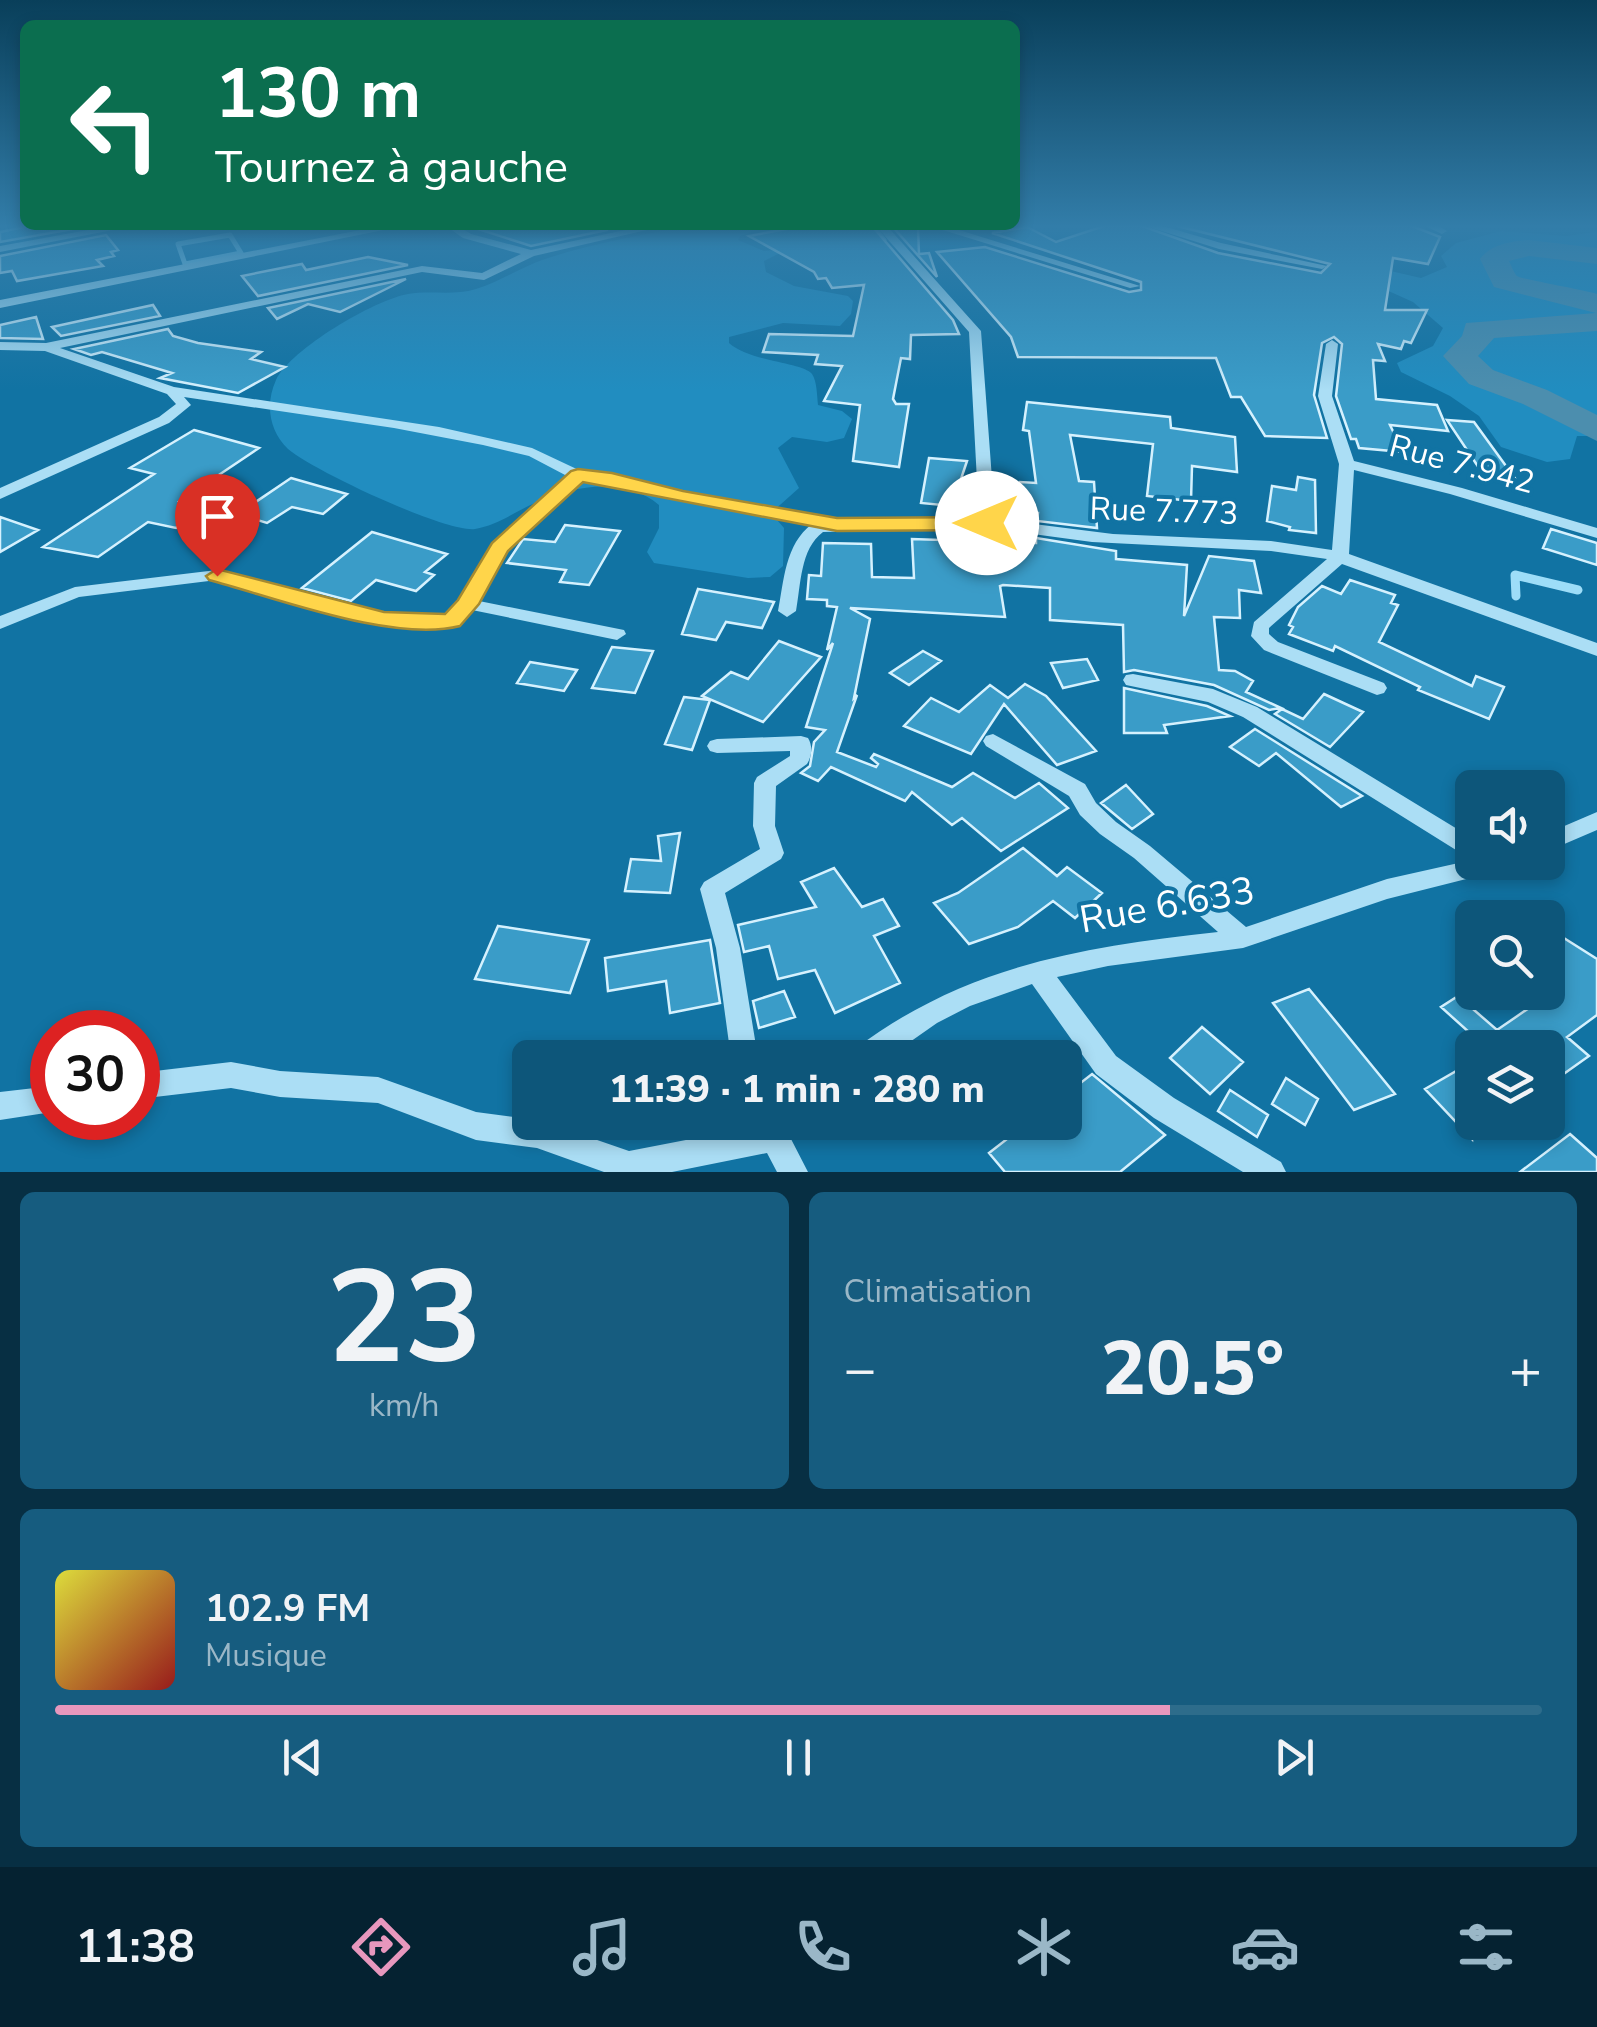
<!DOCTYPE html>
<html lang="fr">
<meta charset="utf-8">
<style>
body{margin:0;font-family:"Nunito Sans",sans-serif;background:#165c7f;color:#f1f3f6;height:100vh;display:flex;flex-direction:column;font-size:38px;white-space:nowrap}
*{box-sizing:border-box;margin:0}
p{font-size:32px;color:#9ab7c7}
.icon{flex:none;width:55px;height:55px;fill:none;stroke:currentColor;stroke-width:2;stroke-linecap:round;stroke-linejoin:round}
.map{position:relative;height:1172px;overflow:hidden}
.sheet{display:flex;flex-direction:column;gap:20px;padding:20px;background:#072f43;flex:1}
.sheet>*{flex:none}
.top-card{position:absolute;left:20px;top:20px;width:1000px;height:210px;border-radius:15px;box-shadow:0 5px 15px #0003;background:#0b6e4f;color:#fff;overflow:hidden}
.buttons{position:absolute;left:1455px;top:770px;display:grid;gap:20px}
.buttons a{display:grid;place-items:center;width:110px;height:110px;border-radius:15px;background:#0d567a;box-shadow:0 5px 15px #0003;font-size:50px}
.speed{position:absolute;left:30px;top:1010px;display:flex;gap:20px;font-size:50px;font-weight:700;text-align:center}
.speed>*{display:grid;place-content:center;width:130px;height:130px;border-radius:50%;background:#0d567a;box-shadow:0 5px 15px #0003;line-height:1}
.speed .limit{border:15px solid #d22;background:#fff;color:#111}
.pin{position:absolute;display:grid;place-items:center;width:85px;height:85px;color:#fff;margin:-102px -42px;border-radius:50% 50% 50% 0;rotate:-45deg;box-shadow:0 0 10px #0007}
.pin .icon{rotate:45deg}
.me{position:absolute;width:110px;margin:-55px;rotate:270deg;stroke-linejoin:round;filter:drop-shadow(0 0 8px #0008)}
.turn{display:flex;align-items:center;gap:35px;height:210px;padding:0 30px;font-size:45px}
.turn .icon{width:130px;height:130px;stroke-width:2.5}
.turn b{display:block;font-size:70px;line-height:85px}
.big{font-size:75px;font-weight:800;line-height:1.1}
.sheet .tile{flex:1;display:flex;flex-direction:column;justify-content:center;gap:15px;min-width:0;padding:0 35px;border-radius:15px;background:#165c7f}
.sheet .dial{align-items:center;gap:0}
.dial b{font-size:130px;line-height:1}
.song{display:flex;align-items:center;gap:30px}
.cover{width:120px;height:120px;border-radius:15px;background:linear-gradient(135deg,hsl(60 70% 55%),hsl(0 70% 35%))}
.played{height:10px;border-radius:5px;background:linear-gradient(90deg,#e797bd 75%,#2d6c8b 75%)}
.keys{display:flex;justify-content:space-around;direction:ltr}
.heat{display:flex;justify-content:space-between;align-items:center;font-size:55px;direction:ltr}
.sheet .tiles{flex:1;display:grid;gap:20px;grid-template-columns:1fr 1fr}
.tile:last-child{grid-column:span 2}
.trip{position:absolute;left:512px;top:1040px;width:570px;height:100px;border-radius:15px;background:#0d567a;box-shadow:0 5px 15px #0003;font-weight:800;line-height:100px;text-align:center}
.tabs{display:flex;height:160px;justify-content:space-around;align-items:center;background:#052231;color:#9ab7c7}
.tabs .icon{width:70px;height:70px}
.tabs .on{color:#e797bd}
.tabs b{font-size:45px;color:#f1f3f6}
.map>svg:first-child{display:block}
</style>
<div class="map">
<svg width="1597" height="1172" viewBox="0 0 1597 1172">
<rect width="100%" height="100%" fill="#1173a3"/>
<!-- green -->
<path fill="#218dc0" d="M685,226H768L740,236L738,240L764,251L788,249L764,261L766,272L794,286L848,296L853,301L851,314L840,326L783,323L729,337V343C750,362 802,362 812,374C817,381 817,396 818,405L842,411L852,419L844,438L827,442L792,437L778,448L799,488L771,513L784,528L783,566L770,577L748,578L654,563L647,552L659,528V505C626,477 575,485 537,502C516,511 498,525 475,529C446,533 312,470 288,449C269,431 265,404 276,380C291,349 374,300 408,294C430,290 453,296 476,289C500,282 521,267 545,259C590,244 638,236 685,226Z
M1501,231L1566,236L1597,232V436H1577L1570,459L1547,462L1501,447L1479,416L1450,396L1401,372L1397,363L1433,346L1443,328L1413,302L1344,271L1360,264L1421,278L1447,267L1441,256L1456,243Z"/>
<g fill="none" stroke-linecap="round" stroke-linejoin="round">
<!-- stream-far2 -->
<path stroke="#9dddf8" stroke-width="5" d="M873,226L884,240
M230,235L241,253L185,264L178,244Z"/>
<!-- stream-far1 -->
<path stroke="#9dddf8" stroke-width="6" d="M1515,577H1525"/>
<!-- stream -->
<path stroke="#9dddf8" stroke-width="9" d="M1516,596L1515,575L1578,590"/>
<!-- river -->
<path fill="#4c8eae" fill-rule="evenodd" d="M1529,240L1597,248V264L1529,256L1509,261C1510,263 1515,275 1517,276C1520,279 1585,290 1597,294V331L1494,338L1478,356L1493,370L1547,390L1597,415V441L1523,404L1469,384L1443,356L1462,336L1466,323L1596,313L1494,287L1480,259C1491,244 1511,241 1529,240Z"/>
</g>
<!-- building -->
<path fill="#3a9cc8" stroke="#d5f1fe" stroke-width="2.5" d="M29,226H84V227L0,242V232Z
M469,226H607V230L531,246Z
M802,226H872L953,320L959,334L911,335L910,359L901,358L893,399L896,404H909L899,467L853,461L860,405L824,401L842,366L815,364L818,355L763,352L769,334L853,336L864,285L832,288L826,278L818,279L814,272L749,236Z
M892,226H918L919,254L929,253L937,277Z
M1104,226H1142L1218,253L1321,273L1330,264L1177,226H1412L1440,237L1428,264L1393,258L1385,310H1427L1411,343L1404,341L1401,349L1378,344L1385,361L1373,360L1376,399L1437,405L1448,431L1390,425L1403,452L1359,448L1356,439H1351L1336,396L1342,344L1334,337L1322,343L1314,395L1327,438L1265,436L1241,397H1231L1216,358L1018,357L1011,337L937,252L985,247L1129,292L1141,290V282L992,233L1027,227L1056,242Z
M106,235L118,250L111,252L114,256L97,260L103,266L17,281L12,271L0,273V256Z
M368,257L408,265L258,296L242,276L302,264L306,270Z
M406,279L340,312L308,304L277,319L268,308Z
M153,305L160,316L61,336L52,327Z
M36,317L43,339L0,338V325Z
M168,329L173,336L198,343L261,352L251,359L285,367L238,393L160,378L172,373L102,352L91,355L74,349Z
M1027,402L1170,417L1171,428L1235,437L1237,472L1192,466L1191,501L1147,496L1153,444L1070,435L1079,481L1094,482L1097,528L1037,521L1038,513L1022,512L1023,506H1019L1020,482L1036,483L1029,431L1023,430Z
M1447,420L1474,422L1514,477L1483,474Z
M194,430L259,448L180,501L205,506L176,528L148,522L98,557L43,547L154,474L130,468Z
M929,458L967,461L952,506L921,503Z
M1298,477L1315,480L1316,533L1289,530L1290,527L1267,521L1272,486L1296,490Z
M291,478L347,494L323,514L292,507L267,523L238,514Z
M0,517L38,530L0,552Z
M565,525L620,531L589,585L560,582L566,570L507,563L523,539L555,542Z
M1551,529L1597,543V565L1543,548Z
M372,532L447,554L425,572L434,575L416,591L376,580L351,601L302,588Z
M1036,538L1116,551V559L1187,565L1184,616L1209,556L1254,561L1261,593L1239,590L1240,618L1214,617L1219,670L1235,671L1253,681L1246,692L1281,708L1269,710L1214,685L1134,670L1124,672L1123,625L1050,620V588L1003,585L1000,586L1005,617L850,608L870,619L854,698L857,695L837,752L876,767L878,764L871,758L874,754L952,787L973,773L1015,798L1039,783L1068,808L1001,851L962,818L952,825L912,792L905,801L831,767L818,781L801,773L810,766L814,742L825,730L806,727L833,643L827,650L837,607L827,606V600L807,599L809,575L821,576L823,543L871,544L872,577L914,578L912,539L1036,543Z
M1350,580L1395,595L1391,603L1398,605L1379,642L1472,686L1476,676L1504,687L1489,719L1418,690L1420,687L1335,646L1333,651L1289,634L1293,627L1289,625L1298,607L1322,586L1341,594Z
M698,589L774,602L762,628L726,622L716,640L682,634Z
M779,641L821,657L763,722L702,696L731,672L748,679Z
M612,647L653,651L635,693L592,688Z
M923,651L941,661L909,685L890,673Z
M1087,659L1098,680L1063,688L1051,663Z
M530,662L577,670L564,691L517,683Z
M1025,684L1046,696L1096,751L1057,765L1004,704L971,754L904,726L931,698L959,712L990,685L1008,698Z
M1124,688L1207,706L1230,716L1164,725L1167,733H1124Z
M1324,694L1363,712L1330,747L1275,714L1282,709L1303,719Z
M684,697L710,700L692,750L665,744Z
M1255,729L1362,796L1341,807L1276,753L1259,766L1230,747Z
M1126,785L1153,814L1132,829L1101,803Z
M680,833L670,893L625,891L631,859L661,861L658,836Z
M1023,848L1057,876L1067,867L1102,893L1075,918L1053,901L1018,927L969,944L934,903L958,893Z
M834,868L862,907L883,899L899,926L874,936L900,983L835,1013L815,970L778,979L769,946L744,952L738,925L816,907L801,882Z
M498,926L589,940L570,993L475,979Z
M1548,928L1597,959V1015L1567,1037L1589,1056L1548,1085V1048H1473L1480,1042L1441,1007L1458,996L1497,1030L1548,995Z
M710,940L720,1003L670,1013L666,981L608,991L605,958Z
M1309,989L1337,1023L1395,1094L1354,1110L1273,1003Z
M784,991L795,1017L759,1028L753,1001Z
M1202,1027L1243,1062L1210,1094L1170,1058Z
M1472,1062V1139L1425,1089Z
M1092,1074L1165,1135L1120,1172H1005L989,1153L1029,1122H1065V1095Z
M1286,1078L1318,1099L1305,1125L1272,1104Z
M1230,1090L1268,1115L1257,1137L1218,1111Z
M1570,1134L1597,1158V1172H1520Z"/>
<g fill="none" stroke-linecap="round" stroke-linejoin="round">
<!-- minor -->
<path fill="#abdef5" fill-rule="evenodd" d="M110,226H133L0,252V246Z
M381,226H403L0,308V300Z
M446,226H458L471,234L531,250L644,226H664L534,256L484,280L422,272L60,348L174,387L439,427L532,448L583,472L843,522L979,518L969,332L876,226H887L981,331L995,519L1113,534L1271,541L1332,550L1339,464L1318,396L1326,344L1332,340L1338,344L1332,396L1354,461L1462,488L1597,528V538L1450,494L1354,470L1349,554L1597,643V656L1342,564L1269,628V634L1278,642L1384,683L1387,688L1384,693L1377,695L1264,650L1251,636L1254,622L1327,559L1271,551L1092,542L987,528L823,532C800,549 801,585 796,611L787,617L778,611C784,581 785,544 812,524L581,480L506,550L479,601L624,630L626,634L617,640L472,610L458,625L452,627L426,629L384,625L217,580L79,597L0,629V616L75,587L217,570L384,613L426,617L447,616L461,601L493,543L567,476L529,456L483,445L394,428L184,397L191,405L169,423L0,499V488L159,417L176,404L167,394L45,351L0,350V342L46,343L422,266L482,273L521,254L463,238Z
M930,226H946L1140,286L1130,288Z
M1146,226H1163L1221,243L1327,266L1322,269L1219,249Z
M1425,226H1439L1447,231L1442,234Z
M1133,674L1213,689L1257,707L1472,838V858L1464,855L1243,717L1208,702L1126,685L1123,680L1126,675Z
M993,734L1085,784L1096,803L1116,822L1150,846L1246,927L1387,879L1472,860V862H1509L1506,869L1498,871L1387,899L1243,948L1108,966L1057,977L1116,1056L1174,1098L1281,1162L1286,1172H1243L1154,1118L1096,1074L1032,984L970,1006L937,1023L887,1058H852L855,1049C966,965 1083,947 1218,932L1134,858L1100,834L1080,815L1069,796L986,746L983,741L986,736Z
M801,736L808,738C813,746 812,756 807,764L776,786L775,826L784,853L781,859L725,893L740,948L758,1058H731L716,948L700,889L704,882L760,849L753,826L754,783L757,777L790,756V751L717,753L710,751L707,746L710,741L717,739Z
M1597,812V830L1548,851V833Z
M231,1062L280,1071L378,1077L476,1112L530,1119V1122H545L629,1151L753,1127L751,1122H803L799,1132L791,1139L808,1172H777L767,1153L672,1172H604L537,1148L476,1140L378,1103L280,1097L231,1088L138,1099V1073Z
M52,1086V1112L0,1120V1092Z"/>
</g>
<!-- sky -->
<linearGradient id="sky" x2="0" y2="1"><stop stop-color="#093f5a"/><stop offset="0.58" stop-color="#327da9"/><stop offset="1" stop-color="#327da9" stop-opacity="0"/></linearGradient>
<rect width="1597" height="390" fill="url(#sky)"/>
<!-- route -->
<path fill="#ffd54a" stroke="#a68a30" stroke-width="2.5" d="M578,469L612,473L683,491L837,518L987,517L997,523L987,530L837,531L583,482L508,551L479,604L460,626C393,643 277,598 209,580L206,576L217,569L384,612L445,614L458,600L492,543L571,471Z"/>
<g text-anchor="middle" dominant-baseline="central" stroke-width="8" stroke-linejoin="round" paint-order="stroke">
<!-- street labels -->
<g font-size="32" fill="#fff" stroke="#1173a3">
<text transform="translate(1462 464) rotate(15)">Rue 7.942</text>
<text transform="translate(1164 511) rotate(2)">Rue 7.773</text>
</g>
<!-- near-street labels -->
<g font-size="38" fill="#fff" stroke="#1173a3">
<text transform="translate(1167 905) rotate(-10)">Rue 6.633</text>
</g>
</g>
</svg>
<div class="buttons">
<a><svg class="icon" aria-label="sound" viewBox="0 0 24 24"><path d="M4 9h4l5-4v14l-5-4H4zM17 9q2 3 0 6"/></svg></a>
<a><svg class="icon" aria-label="search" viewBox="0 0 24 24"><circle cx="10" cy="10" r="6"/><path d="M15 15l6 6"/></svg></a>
<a><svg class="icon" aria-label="layers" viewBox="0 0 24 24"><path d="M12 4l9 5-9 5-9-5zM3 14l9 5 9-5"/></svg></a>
</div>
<div class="speed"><div class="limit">30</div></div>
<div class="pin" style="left:217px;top:576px;background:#d93025"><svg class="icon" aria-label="arrive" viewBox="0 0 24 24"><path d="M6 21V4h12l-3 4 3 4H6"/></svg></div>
<svg class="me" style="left:987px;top:523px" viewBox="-20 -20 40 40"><circle r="19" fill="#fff"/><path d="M0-13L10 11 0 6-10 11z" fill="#ffd54a"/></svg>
<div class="trip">11:39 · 1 min · 280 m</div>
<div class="top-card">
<div class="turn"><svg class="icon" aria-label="left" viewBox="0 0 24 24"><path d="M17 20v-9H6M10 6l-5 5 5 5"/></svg><div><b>130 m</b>Tournez à gauche</div></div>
</div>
</div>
<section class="sheet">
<div class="tiles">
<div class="tile dial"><b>23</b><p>km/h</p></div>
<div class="tile"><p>Climatisation</p>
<div class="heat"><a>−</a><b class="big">20.5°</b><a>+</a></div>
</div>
<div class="tile">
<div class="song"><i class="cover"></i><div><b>102.9 FM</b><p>Musique</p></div></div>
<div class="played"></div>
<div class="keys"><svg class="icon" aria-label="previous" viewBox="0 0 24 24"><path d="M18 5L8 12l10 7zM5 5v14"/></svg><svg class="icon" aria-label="pause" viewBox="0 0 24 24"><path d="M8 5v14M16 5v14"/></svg><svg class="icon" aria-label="next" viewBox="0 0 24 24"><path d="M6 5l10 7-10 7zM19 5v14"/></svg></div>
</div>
</div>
</section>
<nav class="tabs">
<b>11:38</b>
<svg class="icon on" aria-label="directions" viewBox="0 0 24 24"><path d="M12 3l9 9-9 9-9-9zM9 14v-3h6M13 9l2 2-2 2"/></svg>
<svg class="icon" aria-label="music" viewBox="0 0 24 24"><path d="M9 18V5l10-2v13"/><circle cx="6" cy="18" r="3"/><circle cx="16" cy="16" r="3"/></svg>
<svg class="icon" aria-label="phone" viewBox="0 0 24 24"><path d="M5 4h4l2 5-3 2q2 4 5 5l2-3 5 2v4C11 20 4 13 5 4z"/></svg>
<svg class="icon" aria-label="climate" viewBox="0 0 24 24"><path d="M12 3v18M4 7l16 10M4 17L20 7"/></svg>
<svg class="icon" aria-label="car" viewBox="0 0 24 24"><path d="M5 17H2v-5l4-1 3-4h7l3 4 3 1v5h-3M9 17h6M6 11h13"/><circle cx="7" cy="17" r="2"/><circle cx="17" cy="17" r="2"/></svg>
<svg class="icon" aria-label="filters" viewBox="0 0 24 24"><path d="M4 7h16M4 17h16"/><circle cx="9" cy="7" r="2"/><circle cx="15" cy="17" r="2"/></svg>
</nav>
